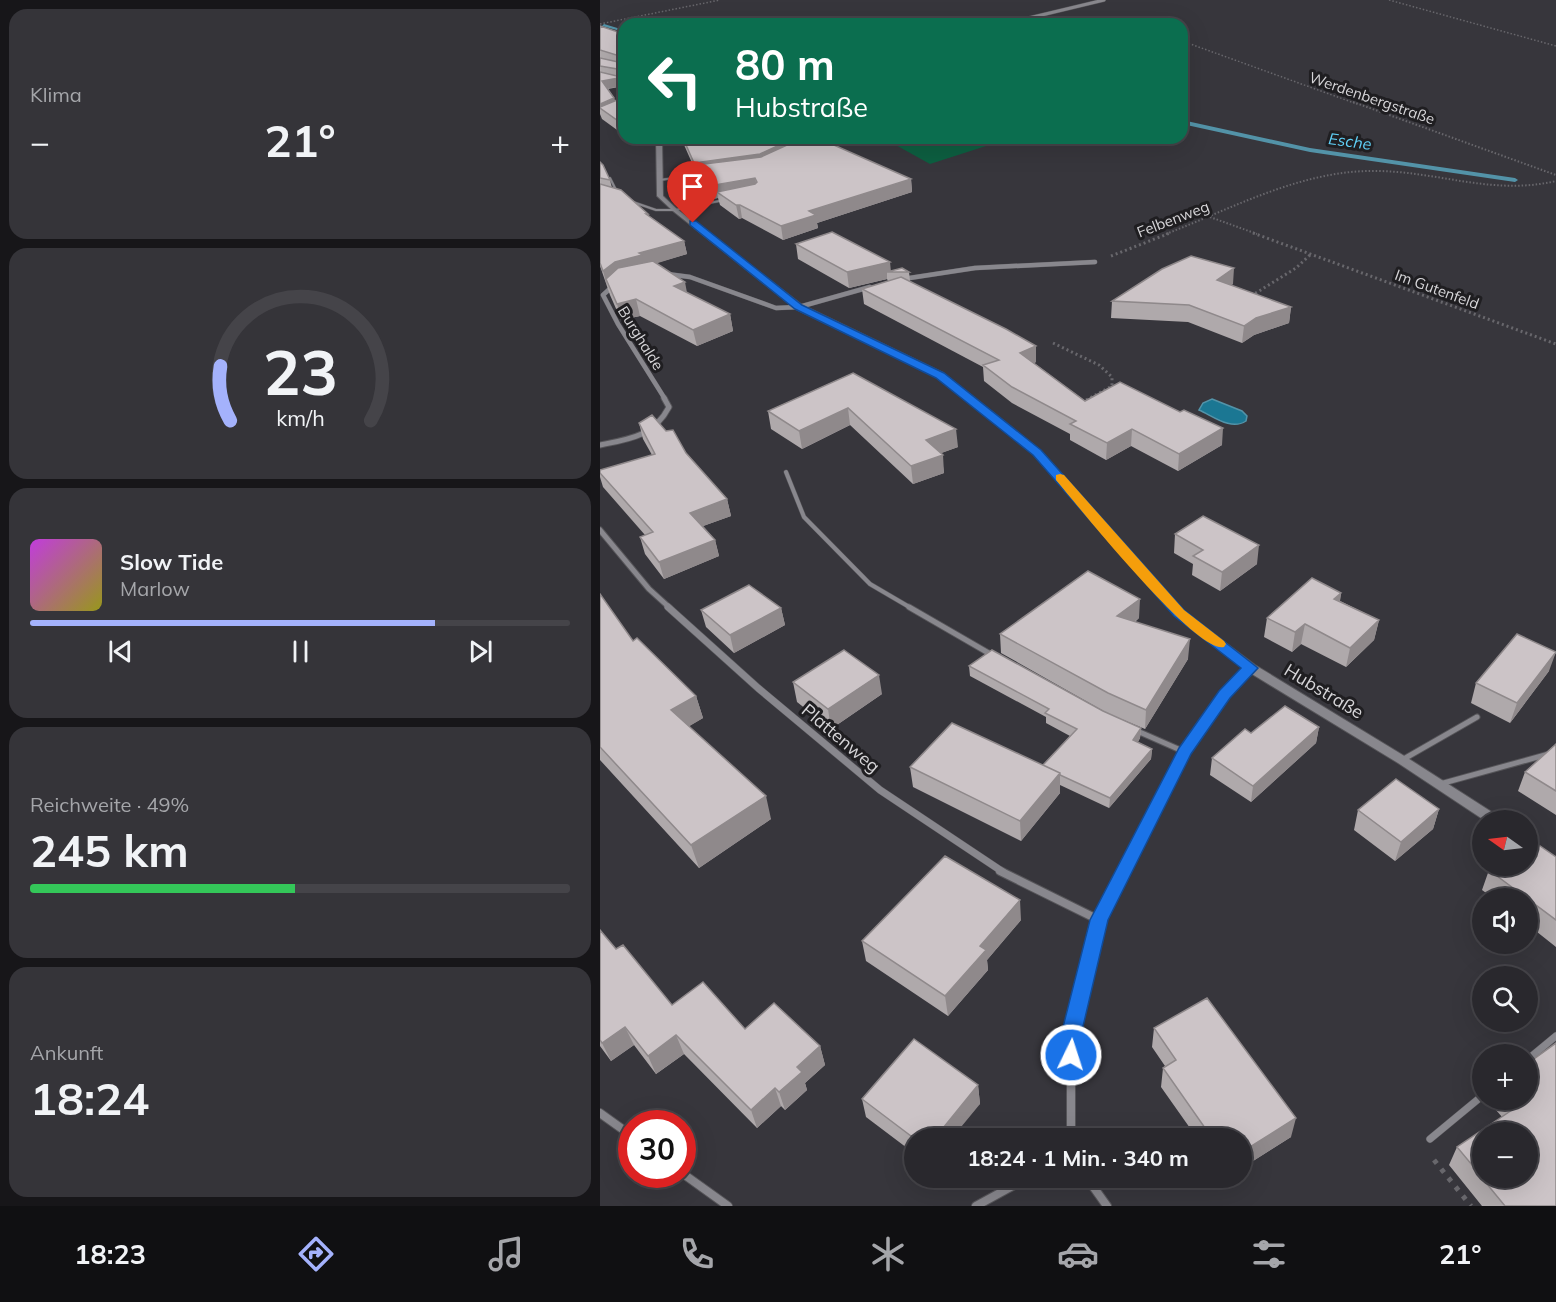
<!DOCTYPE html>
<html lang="de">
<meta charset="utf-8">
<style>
body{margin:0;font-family:Mulish,sans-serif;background:#353439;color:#f1f3f6;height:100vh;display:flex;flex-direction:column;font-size:22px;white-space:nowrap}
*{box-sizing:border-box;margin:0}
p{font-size:20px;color:#a5a6aa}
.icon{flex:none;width:33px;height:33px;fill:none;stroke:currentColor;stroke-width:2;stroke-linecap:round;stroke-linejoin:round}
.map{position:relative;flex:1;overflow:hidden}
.drawer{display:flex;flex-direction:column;gap:9px;padding:9px;background:#171619;width:600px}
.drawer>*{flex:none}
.banner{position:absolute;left:18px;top:18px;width:570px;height:126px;border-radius:18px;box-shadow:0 6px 24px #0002,0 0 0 2px #454449;background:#0b6e4f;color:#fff;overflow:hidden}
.needle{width:39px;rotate:284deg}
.buttons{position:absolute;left:872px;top:810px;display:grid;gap:12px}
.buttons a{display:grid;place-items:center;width:66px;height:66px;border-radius:50%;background:#29282d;box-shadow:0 6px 24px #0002,0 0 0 2px #454449;font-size:30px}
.speed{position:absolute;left:18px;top:1110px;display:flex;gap:12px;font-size:30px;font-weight:700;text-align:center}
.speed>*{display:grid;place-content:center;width:78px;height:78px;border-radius:50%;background:#29282d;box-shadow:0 6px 24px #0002,0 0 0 2px #454449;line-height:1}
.speed .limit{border:9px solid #d22;background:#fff;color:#111}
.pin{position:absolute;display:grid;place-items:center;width:51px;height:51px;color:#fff;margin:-62px -26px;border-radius:50% 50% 50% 0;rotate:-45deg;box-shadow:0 0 6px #0007}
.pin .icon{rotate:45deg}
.me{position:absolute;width:66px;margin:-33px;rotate:4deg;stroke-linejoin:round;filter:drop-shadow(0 0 4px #0008)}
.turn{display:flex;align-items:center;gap:21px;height:126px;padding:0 18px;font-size:27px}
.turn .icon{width:78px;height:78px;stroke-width:2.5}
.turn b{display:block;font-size:42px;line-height:51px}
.big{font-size:45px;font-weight:700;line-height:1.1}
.drawer .tile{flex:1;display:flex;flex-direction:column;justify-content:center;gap:9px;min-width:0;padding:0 21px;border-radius:18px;background:#353439}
.drawer .dial{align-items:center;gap:0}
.dial svg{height:156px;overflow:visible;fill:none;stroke:#454449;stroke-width:7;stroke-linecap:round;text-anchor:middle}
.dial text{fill:#f1f3f6;stroke:none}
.song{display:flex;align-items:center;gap:18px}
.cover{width:72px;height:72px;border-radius:9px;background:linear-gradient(135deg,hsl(290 70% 55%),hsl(60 70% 35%))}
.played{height:6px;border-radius:3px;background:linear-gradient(90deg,#a4b2fc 75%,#454449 75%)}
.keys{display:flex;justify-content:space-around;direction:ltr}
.heat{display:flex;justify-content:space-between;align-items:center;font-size:33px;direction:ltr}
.charge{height:9px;border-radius:4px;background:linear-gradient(90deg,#34c759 49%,#454449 0)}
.trip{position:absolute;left:304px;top:1128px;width:348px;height:60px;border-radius:30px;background:#29282d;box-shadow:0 6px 24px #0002,0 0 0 2px #454449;font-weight:700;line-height:60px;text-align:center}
.menu{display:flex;height:96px;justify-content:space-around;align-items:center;background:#101012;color:#a5a6aa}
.menu .icon{width:42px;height:42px}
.menu .active{color:#a4b2fc}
.menu b{font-size:27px;color:#f1f3f6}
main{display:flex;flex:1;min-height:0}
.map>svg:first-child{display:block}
</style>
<main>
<section class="drawer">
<div class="tile"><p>Klima</p>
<div class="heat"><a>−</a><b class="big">21°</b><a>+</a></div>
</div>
<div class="tile dial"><svg viewBox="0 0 100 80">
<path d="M14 69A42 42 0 1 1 86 69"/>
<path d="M14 69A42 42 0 0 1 9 41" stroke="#a4b2fc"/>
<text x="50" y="56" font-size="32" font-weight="700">23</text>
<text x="50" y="72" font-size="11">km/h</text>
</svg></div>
<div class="tile">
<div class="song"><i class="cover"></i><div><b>Slow Tide</b><p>Marlow</p></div></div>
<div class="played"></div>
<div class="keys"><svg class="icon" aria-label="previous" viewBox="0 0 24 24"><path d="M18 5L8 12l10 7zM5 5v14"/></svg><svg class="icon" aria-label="pause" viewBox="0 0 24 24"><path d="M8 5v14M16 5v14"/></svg><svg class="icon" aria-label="next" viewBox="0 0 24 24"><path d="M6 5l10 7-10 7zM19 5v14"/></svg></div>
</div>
<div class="tile"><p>Reichweite · 49%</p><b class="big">245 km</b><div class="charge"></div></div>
<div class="tile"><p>Ankunft</p><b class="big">18:24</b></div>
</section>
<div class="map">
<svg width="956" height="1206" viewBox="0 0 956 1206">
<rect width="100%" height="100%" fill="#37363c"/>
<!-- green -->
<path fill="#0d5f41" d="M307,138H411L330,164L292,143Z"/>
<!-- water -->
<path fill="#1b7793" stroke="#5393a8" stroke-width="1.5" d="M612,399L642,411L647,416L646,421C631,431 613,416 599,410L603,403Z"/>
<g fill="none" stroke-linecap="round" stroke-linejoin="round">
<!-- stream -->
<path fill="#5393a8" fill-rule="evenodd" d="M4,24L24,30V32L2,26Z
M582,120L710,148L915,178L918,180L915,182L710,152L582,124Z"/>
<defs>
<path id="service-far3" d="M10,178L17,192
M60,180L102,174
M30,201L56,210H75L124,200"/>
<path id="service-far2" d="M186,472L204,517L270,584L311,608"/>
<path id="service-far1" d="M309,607L392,655
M535,730L585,752
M802,760L877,717
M840,784L956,752"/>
<path id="service" d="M927,1060L956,1036
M830,1139L882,1096"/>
<path id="minor-far4" d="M404,24L504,0"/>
<path id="minor-far3" d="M67,274L90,277L176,308L199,307L270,287
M303,279L375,268L495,262
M14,285L3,295L18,324L65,399"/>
<path id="minor-far2" d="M0,445C30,439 54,436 69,407L64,398
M0,530L49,589L70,608"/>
<path id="minor-far1" d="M68,607L158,688L280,790L403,872
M523,872C558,804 592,718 651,668"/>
<path id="minor" d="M400,871L499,920
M0,1113L32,1136
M471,1138V1035L499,920L524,871
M82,1173L128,1206
M487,1178L507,1206
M376,1206L427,1178"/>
<path id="tertiary" d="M56,138H62L63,196L77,209L202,305L343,373L440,450L583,611L655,665L806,757L898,816L899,820H884L798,763L647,671L575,615L434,454L337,377L196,309L73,211L57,196Z"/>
</defs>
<!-- service-far3 casing -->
<use href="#service-far3" stroke="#565559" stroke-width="3"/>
<!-- service-far2 casing -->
<use href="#service-far2" stroke="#565559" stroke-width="5"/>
<!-- service-far1 casing -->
<use href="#service-far1" stroke="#565559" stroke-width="7"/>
<!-- service casing -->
<use href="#service" stroke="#565559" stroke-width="8"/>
<!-- minor-far4 casing -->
<use href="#minor-far4" stroke="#565559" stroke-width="4"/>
<!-- minor-far3 casing -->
<use href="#minor-far3" stroke="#565559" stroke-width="5"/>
<!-- minor-far2 casing -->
<use href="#minor-far2" stroke="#565559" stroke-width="7"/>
<!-- minor-far1 casing -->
<use href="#minor-far1" stroke="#565559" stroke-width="8"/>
<!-- minor casing -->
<use href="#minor" stroke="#565559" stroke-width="10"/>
<!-- tertiary casing -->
<use href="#tertiary" stroke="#565559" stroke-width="2"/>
<!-- path-far3 -->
<path stroke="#68676c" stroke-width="1.5" stroke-dasharray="1.5 2" stroke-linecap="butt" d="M789,0L956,46
M515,17L535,24
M0,24L120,0
M582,41L757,104"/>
<!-- path-far2 -->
<path stroke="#68676c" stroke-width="2" stroke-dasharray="1.5 2" stroke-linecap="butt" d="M753,102L956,175
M610,217L657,234
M566,234C633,208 702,170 775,171C838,171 892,196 956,181"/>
<!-- path-far1 -->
<path stroke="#68676c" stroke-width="3" stroke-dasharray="2 3" stroke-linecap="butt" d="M653,233L956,344
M511,256L570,233
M651,296L696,268L711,254
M453,343L499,365L512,377V386L486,400"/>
<!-- path -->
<path stroke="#68676c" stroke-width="5" stroke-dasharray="4.5 7" stroke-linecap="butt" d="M834,1160L871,1206"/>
<!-- service-far3 -->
<use href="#service-far3" stroke="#88878d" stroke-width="2"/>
<!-- service-far2 -->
<use href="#service-far2" stroke="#88878d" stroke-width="4"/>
<!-- service-far1 -->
<use href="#service-far1" stroke="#88878d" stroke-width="5"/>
<!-- service -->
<use href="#service" stroke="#88878d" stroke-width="7"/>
<!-- minor-far4 -->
<use href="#minor-far4" stroke="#88878d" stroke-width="3"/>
<!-- minor-far3 -->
<use href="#minor-far3" stroke="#88878d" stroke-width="4.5"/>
<!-- minor-far2 -->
<use href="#minor-far2" stroke="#88878d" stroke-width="5"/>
<!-- minor-far1 -->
<use href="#minor-far1" stroke="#88878d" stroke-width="7"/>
<!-- minor -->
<use href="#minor" stroke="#88878d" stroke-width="8"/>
<!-- tertiary -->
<use href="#tertiary" fill="#88878d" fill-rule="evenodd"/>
</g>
<!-- wall -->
<path fill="#afa9ab" d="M0,26L24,34V86L8,89L14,98L15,101L24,111V135L2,119L0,114Z
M28,138H39L41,143L38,145Z
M81,138H245V141L231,144L311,179L312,192L217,223L218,228L183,240L142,218L139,219L120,205L118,198L112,199L107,196L99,178L98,171L96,172Z
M0,162L10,180L12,188L49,216L84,241L87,254L56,263L87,293L130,314L133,331L97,346L40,316L21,320L10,295L0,266Z
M196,244L291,271L309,272L310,281L436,362L434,363L485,401L622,445L578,471L531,446L506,460L470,440V434L412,403L384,381L383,367L264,304L262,289L288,281L287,279L249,288L198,259Z
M633,284L631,285L691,307L689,323L654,335L642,343L588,322L511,318L512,301Z
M253,373L358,447L341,453L344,473L313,484L250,425L202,449L171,429L168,411Z
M39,423L86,453L127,499L131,516L103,526L115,540L119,556L64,579L45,554L40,537L45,535L3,487L0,477V470L52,455L43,439Z
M575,534L657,564L620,591L592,575L593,564L574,553Z
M741,593L740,601L779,620L774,640L746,667L701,644L692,652L664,637L667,618Z
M0,594L33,641L96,696L103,718L89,726L171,819L99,868L0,760Z
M181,608L185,625L134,653L106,627L101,610Z
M539,618L535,622L588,659L545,729L507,713L401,653L400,634Z
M369,666L503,711L541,728L540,738L538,742L552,749L551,759L509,808L460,785V793L421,841L313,787L310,767L443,765L470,736L446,723V717L370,676Z
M949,671L910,723L871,703L876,683Z
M193,682L282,694L231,729L197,702Z
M719,727L716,743L651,802L610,775L612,758L651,733Z
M956,744V815L918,791L925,772Z
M839,809L833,829L795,861L754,830L758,810Z
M956,857V947L927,924V898H893L882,890L889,870Z
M421,920L387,960L388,970L348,1016L266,961L262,941Z
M0,930L16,949L72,1005L145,1029L220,1046L225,1065L205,1083L207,1090L185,1110L181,1106L157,1128L84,1054L56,1074L34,1045L11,1061L0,1046Z
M554,1028L691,1137L642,1168V1138H597L561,1087L563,1068L565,1066L552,1047Z
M378,1085L380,1104L315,1138V1154L266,1117L262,1099Z
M891,1100H927L956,1206H882L849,1165L857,1147L902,1117L890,1103Z"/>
<!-- shaded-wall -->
<path fill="#8f898b" d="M24,77V86L4,89L2,81Z
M14,98L16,106L0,108V104Z
M36,138H39L41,143L38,145Z
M204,138H211L161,163L96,165L98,171L96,172L94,163Z
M218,138H245V141L216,147Z
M155,178L158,191L117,192L118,198L112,199L109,186Z
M311,179L312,192L217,223L218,228L183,240L181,226L209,211Z
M136,205H140L142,218L139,219Z
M84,241L87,254L6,279L7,286L3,271L15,262L39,253Z
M290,262L291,272H287V279L249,288L247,272Z
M634,268L633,284L615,296L617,280Z
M85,282L88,298L74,286Z
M36,299L40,316L21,320L17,304Z
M691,307L689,323L654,335L642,343L644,326L656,318Z
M130,314L133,331L97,346L93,330Z
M436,346V362L421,369L420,353Z
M248,408L250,425L202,449L199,431Z
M623,428L622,445L578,471L579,454Z
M356,429L358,447L328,458L326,440Z
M532,429L531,446L506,460L507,443Z
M343,455L344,473L313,484L311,466Z
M127,499L131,516L95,529L90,513Z
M115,540L119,556L64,579L59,562Z
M659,545L657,564L620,591L622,572Z
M741,593L738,612L734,599Z
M540,599L539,618L516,635L517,616Z
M181,608L185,625L134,653L130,635Z
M779,620L774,640L746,667L750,648Z
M705,624L701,644L692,652L695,632Z
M590,639L588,659L545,729L546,710Z
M956,652L949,671L910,723L917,703Z
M279,675L282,694L231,729L228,709Z
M96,696L103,718L78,733L71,710Z
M719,727L716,743L651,802L653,786Z
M541,728L540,738L533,750V740Z
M552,749L551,759L509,808L510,798Z
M460,773V793L421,841L420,821Z
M166,796L171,819L99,868L91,845Z
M839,809L833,829L795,861L801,842Z
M420,900L421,920L387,960L388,970L348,1016L345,996L380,946Z
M25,1027L34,1045L11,1061L2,1043Z
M76,1035L84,1054L56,1074L48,1056Z
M220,1046L225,1065L205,1083L207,1090L185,1110L179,1092L197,1067Z
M378,1085L380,1104L352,1138H335Z
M175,1088L181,1106L157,1128L151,1110Z
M696,1118L691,1137L642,1168V1152Z"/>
<!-- building -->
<path fill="#ccc4c7" stroke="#8f898b" stroke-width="1.5" d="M0,26L24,34V72L23,70L0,66V58L23,63V57L0,50Z
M0,72L21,77L24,75V77L2,81L14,98L0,104Z
M17,100L24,111V125L0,108V107Z
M83,138H204L186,142L160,154L94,163Z
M210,138H218L311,179L209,211L216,215L181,226L140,205H136L117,192L155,184L157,182L155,178L109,186L104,183L96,165L161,157L187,145Z
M0,162L3,165L10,180L0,178Z
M0,184L21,190L48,214H46L84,241L39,253L42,255L15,262L3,271L0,263Z
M232,232L290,262L247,272L196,244Z
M591,256L634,268L617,280L691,307L656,318L644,326L589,305L512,301L562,269Z
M53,261L85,282L74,286L130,314L93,330L36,299L17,304L6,279L18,268Z
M302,268L309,272H287Z
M301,277L406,329L436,346L420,353L485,401L520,382L580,412L584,410L623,428L579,454L532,429L507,443L470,424L476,421L412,387L383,365L399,360L262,289Z
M253,373L356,429L326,440L343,455L311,466L248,408L199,431L168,411Z
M52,415L66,431L73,430L86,453L127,499L90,513L115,540L59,562L40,537L53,532L0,473V470L55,454L39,423Z
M603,516L659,545L622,572L593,556L603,550L575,534Z
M488,571L540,599L517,616L590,639L546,710L508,693L400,634Z
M712,578L741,593L734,599L779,620L750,648L705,624L695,632L667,618Z
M149,585L181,608L130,635L101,610Z
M0,594L33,641L37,638L96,696L71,710L166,796L91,845L0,747Z
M917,634L956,652L917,703L876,683Z
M244,650L279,675L228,709L193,682Z
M392,650L503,711L541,728L533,740L552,749L510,798L460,775V773L443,765L477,729L445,713L449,709L369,666Z
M685,706L719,727L653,786L612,758L645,729L651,733Z
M352,723L460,773L420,821L310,767Z
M956,744V791L925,772Z
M796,779L839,809L801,842L758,810Z
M927,837L956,857V920L889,870L894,866H927Z
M345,856L420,900L380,946L386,950L345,996L262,941Z
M0,930L16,949L23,945L72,1005L103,982L145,1029L174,1003L220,1046L197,1067L202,1072L179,1092L175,1088L151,1110L76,1035L48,1056L25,1027L2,1043L0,1040Z
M607,998L696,1118L642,1152V1138H612L563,1068L576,1060L554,1028Z
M314,1039L378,1085L335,1138L315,1139L262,1099Z
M956,1043V1206H905L882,1178H927V1132H882V1177L857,1147L918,1106L912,1100H927V1064Z"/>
<!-- route -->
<path fill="#1a73e8" stroke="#114b97" stroke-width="1.5" d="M90,221H96L202,305L344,373L441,450L584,610L658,668L630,698L591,754L508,920L481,1035V1055L478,1062L471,1065L464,1062L461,1055V1035L490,920L579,748L619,691L641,668L574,616L433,455L336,378L195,309L90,225Z"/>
<!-- slow -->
<path fill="#f59e0b" d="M460,474L464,475L584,610L624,641L626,644L624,647C597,655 478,506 456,480V475Z"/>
<g text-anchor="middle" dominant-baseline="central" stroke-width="6" stroke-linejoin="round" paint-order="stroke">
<!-- far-street labels -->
<g font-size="15" fill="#d6d5d8" stroke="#1f1e21">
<text transform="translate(772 98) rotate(19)">Werdenbergstraße</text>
<text transform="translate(573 219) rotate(-21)">Felbenweg</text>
<text transform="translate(837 289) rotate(20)">Im Gutenfeld</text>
<text transform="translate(41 338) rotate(58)">Burghalde</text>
</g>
<!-- far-water labels -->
<g font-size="16" font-style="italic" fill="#60d1f8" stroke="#1f1e21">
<text transform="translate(750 141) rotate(8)">Esche</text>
</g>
<!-- street labels -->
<g font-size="18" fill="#d6d5d8" stroke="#1f1e21">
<text transform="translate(724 691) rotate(31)">Hubstraße</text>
<text transform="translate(241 738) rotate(40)">Plattenweg</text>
</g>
</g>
</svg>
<div class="buttons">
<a><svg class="needle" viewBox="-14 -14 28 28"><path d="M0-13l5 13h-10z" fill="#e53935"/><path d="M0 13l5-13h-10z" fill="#a5a6aa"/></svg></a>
<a><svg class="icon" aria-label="sound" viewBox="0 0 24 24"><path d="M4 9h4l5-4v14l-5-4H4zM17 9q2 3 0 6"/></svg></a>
<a><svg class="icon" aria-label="search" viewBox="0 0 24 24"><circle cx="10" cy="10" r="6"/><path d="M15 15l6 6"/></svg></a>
<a>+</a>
<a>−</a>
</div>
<div class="speed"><div class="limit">30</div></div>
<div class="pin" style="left:93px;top:223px;background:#d93025"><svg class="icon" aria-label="arrive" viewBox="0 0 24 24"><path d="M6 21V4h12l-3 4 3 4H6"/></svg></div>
<svg class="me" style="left:471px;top:1055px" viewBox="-20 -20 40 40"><circle r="17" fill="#1a73e8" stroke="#fff" stroke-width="3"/><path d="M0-11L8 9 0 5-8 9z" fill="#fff"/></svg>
<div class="trip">18:24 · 1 Min. · 340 m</div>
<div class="banner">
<div class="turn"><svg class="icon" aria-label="left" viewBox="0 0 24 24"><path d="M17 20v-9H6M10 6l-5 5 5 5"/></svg><div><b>80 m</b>Hubstraße</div></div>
</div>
</div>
</main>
<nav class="menu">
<b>18:23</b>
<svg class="icon active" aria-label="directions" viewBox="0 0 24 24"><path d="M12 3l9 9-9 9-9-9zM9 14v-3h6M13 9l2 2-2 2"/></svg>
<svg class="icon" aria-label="music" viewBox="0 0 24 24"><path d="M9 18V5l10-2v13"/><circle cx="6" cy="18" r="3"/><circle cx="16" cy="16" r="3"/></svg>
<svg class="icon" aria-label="phone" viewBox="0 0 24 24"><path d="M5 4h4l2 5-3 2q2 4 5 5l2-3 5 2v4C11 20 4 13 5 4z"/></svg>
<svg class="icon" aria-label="climate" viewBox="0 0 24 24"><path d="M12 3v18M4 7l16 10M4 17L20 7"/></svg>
<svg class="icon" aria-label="car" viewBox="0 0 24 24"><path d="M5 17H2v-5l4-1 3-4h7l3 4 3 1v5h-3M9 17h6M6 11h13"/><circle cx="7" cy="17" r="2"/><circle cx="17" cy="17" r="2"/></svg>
<svg class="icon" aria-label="filters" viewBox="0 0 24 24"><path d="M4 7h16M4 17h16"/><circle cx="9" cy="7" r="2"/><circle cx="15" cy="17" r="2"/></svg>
<b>21°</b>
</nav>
